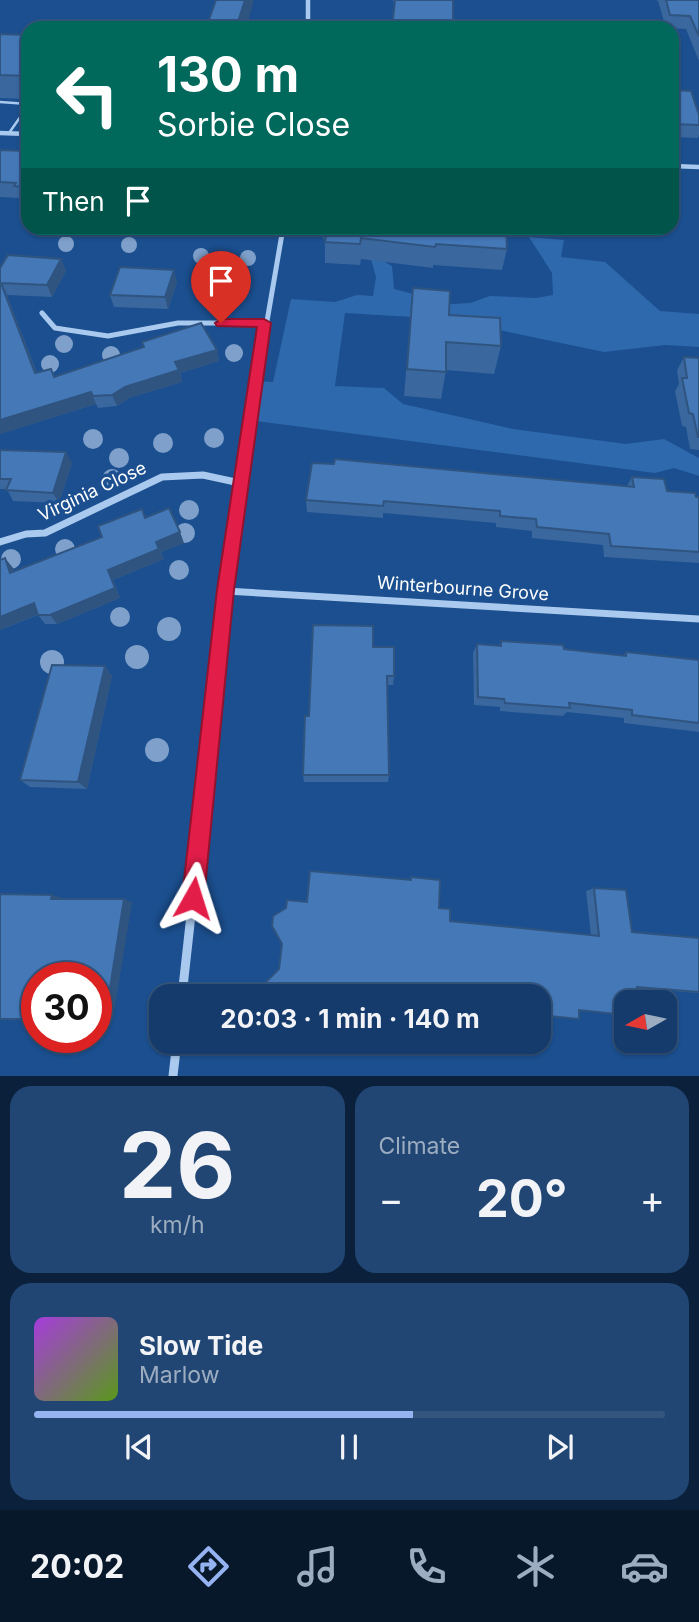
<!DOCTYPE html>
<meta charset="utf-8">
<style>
body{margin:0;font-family:Inter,sans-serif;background:#214673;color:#f1f3f6;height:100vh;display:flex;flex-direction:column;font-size:26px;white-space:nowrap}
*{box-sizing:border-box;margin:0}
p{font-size:23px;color:#9dadc1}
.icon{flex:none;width:38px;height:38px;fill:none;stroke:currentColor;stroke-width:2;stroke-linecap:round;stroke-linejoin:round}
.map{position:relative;height:1076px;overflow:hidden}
.details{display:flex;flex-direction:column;gap:10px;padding:10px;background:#0b203b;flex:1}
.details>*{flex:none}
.banner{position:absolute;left:21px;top:21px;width:658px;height:214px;border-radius:21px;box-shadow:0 2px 5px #0004,0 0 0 2px #33557e;background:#00695c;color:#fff;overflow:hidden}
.needle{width:46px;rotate:261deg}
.buttons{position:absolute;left:614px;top:990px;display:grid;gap:14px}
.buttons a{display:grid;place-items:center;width:63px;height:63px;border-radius:14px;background:#143b6b;box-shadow:0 2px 5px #0004,0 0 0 2px #33557e;font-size:35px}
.speed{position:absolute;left:21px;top:962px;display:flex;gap:14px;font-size:35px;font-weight:700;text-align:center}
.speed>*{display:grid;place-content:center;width:91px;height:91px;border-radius:50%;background:#143b6b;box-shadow:0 2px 5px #0004,0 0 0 2px #33557e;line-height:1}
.speed .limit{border:10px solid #d22;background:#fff;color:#111}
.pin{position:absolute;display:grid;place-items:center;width:60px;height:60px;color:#fff;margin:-72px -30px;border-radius:50% 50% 50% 0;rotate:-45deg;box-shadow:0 0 7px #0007}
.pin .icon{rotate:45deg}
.me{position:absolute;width:77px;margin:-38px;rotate:6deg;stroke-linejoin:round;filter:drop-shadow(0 0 5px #0008)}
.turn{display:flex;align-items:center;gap:24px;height:147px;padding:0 21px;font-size:32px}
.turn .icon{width:91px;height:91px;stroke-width:2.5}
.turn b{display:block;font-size:49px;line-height:60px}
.then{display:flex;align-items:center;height:66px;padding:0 21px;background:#0003;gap:14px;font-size:26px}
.big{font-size:52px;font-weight:700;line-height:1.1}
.details .tile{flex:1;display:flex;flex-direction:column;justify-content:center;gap:10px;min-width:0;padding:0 24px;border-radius:21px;background:#214673}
.details .dial{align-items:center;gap:0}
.dial b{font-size:91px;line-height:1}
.song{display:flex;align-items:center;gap:21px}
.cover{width:84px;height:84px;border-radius:10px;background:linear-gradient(135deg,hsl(280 70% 55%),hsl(90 70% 35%))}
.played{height:7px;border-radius:4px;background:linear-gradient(90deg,#95b2f1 60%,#33557e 60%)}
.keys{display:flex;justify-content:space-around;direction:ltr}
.heat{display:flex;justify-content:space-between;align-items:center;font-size:38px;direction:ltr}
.details .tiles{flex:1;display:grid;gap:10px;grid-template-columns:1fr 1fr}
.tile:last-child{grid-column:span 2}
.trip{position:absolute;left:149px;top:984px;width:402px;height:70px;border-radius:21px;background:#143b6b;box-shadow:0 2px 5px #0004,0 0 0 2px #33557e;font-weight:700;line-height:70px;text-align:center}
.dock{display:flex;height:112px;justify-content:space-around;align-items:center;background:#08182b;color:#9dadc1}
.dock .icon{width:49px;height:49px}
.dock .selected{color:#95b2f1}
.dock b{font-size:32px;color:#f1f3f6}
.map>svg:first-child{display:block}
</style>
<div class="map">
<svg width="699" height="1076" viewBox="0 0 699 1076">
<rect width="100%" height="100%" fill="#1b4f8f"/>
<!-- green -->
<path fill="#2e69ad" d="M529,237L564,240L561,257L605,262L660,311L699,314V347L665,345L604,352L446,319L345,313L335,386L384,388L403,404L513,429L626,444L664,439L699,458V476L674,468L655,473L249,420L255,381L273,382L291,299L335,302L357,295L373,296L376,277L366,242L383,261L392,266L394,289L451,304L470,303L490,296L536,298L553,295L552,273Z"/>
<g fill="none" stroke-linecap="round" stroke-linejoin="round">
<!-- service -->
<path stroke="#a9c9ee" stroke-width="2.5" d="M0,102L28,104
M9,133L28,106"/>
<!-- minor-far3 -->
<path stroke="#a9c9ee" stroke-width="4.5" d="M308,0V28
M0,133L28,134
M672,166L699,167"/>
<!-- minor-far2 -->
<path stroke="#a9c9ee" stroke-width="5" d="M42,313L55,328L108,336L178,323H264
M254,397L283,228"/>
<!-- minor-far1 -->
<path stroke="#a9c9ee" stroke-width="7" d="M0,542L26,534L45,533L162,477L203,475L240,483
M226,591L699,619
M216,691L254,395"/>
<!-- minor -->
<path stroke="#a9c9ee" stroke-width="9" d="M182,996L216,689
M173,1076L177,1041"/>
</g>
<!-- trees -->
<g fill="#7ea0ca">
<circle cx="66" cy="244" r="8"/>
<circle cx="129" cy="245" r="8"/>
<circle cx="201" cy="256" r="8"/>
<circle cx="248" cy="258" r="8"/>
<circle cx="222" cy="275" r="8"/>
<circle cx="64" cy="344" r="9"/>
<circle cx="234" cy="353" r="9"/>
<circle cx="111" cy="355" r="9"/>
<circle cx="50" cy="364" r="9"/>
<circle cx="214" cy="438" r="10"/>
<circle cx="93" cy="439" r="10"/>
<circle cx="163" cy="443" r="10"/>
<circle cx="119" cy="458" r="10"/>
<circle cx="112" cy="479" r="10"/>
<circle cx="189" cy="510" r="10"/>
<circle cx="185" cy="533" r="10"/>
<circle cx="65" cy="549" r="10"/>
<circle cx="11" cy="559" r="10"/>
<circle cx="179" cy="570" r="10"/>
<circle cx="120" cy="617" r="10"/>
<circle cx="169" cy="629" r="12"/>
<circle cx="137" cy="657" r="12"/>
<circle cx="52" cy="662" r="12"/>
<circle cx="157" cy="750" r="12"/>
</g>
<!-- wall -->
<path fill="#3a679d" d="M393,0H453L452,28H392L395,2H393Z
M656,0H699V61L686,29L666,28L658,1Z
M0,34L28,35V99L0,98Z
M672,90L699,115V135L698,138L672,137Z
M0,150L25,151L28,157V202L21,201L19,198L0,197Z
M672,179L677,211L672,224Z
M322,228H506L507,249L502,270L433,265V268L361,259L360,265L325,263V239H323Z
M61,259L66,271L52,297L7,295L37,373L51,369L55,377L144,347L142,342L217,350L219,361L180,373L182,382L129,398L117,406L98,408L96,404L0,434V268Z
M177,282L168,309L114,307L110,295Z
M413,288L449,315L501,346L494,374L446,370L441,399L404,396Z
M684,357L699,358V450L690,449L686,427L682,426L675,391L679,384L677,370Z
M0,450L72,463L59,503L13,501L7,489H0Z
M632,477L667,491L699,497V563L604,557L603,545L532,538V531L496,527V523L383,513V518L307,512L306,500L627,486Z
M145,518L184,543L161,552L164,559L113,580L120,598L57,624H45L38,615L0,630V560L13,568L14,572L102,537Z
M501,641L623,656L626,652L699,660V732L624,723V718L567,712L563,716L500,711V707L474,705L473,653L477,644L499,646Z
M373,647L394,676L393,685H387L389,775L388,782H304L303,775L309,716Z
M105,666L112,676L87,789L30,787L20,780Z
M411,877L450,921L591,935L586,891L594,888L632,932L699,938V993L637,988L279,969L307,902L410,880Z"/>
<!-- shaded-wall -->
<path fill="#305480" d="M245,0H253V4L246,28H236Z
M61,259L66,271L52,297L47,285Z
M174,270L177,282L168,309L165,297Z
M1,283L7,295L41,385L35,373Z
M217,350L219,361L180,373L182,382L129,398L117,406L112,395L125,387L175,362Z
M91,392L96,404L0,434V420Z
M66,452L72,463L59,503L53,493Z
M180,532L184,543L161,552L156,542Z
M159,549L164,559L113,580L120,598L57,624L50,615L108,570Z
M5,558L13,568L18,583L10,573Z
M34,603L42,613L0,630V617Z
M105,666L112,676L87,789L78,782Z
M52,895L62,898L61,902L51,899Z
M124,899L132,902L113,1019L105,1020Z"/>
<!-- building -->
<path fill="#4478b7" stroke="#305480" stroke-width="2" d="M216,0H245L236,28H206Z
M395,0H453V23L433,22V28H392Z
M666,0H699V36L690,16L670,15Z
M0,34L28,35V76L0,75Z
M672,90L691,91L699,115V125L672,124Z
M0,150L25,151L21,156L28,157V187L14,186L16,183L0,182Z
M672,179L677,211H672Z
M327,228H506L507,249L436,244L435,247L361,238L360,244L325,242Z
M8,255L61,259L47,285L1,283L35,373L51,369L54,377L144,347L142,342L201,323L217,350L175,362L179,370L125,387L112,395L93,396L91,392L0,420V268Z
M120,267L174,270L165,297L110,295Z
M413,288L450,291L449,315L500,318L501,346L446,342V372L407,369Z
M684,357L699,358V437H698L693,414L689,413L682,378H687Z
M0,450L66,452L53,493L6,490L11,479H0Z
M335,459L634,487L632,477L664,479L667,491L695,493L696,497H699V552L611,546L609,534L537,527L536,519L500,516V511L384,501L383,506L306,500L312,463L334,464Z
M169,508L180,532L156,542L159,549L108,570L115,588L50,615H38L34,603L0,617V560L5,558L10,573L102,537L98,526L142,509L145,518Z
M313,625L373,626V647H394V676H387L389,775H303L305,716H309Z
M501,641L563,645L564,649L626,656V652L699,660V723L632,715V710L569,703L570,708L505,703L504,699L478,697L477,644L501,646Z
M52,665L105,666L78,782L20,780Z
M310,871L411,880V877L440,880L439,908L450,909V921L599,936L594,888L626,890L632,932L699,938V992L637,987L639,1003H626V1015L579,1010V1019L539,1015V996H268L266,982L279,969L282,944L272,926L273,916L286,908L287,900L307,902Z
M0,894L52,895L51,899H124L105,1020H96V978H37V1019H0Z
M401,1041H448V1047Z"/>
<!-- route -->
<path fill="#e11d48" stroke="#92132f" stroke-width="2" d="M221,319H264L271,323L234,590L204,898L201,906L193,909L186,906L182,898L217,590L257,327L217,326L215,323Z"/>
<g text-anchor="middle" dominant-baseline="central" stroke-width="7" stroke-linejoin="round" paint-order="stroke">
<!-- street labels -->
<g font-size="18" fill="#fff" stroke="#1b4f8f">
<text transform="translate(92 491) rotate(-25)">Virginia Close</text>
<text transform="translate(463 588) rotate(4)">Winterbourne Grove</text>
</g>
</g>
</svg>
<div class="buttons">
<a><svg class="needle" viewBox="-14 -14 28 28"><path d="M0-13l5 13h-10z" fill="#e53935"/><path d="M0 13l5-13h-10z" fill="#9dadc1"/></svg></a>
</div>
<div class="speed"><div class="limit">30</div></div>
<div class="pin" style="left:221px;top:323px;background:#d93025"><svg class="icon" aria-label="arrive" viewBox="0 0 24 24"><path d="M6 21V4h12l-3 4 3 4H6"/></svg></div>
<svg class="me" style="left:193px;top:898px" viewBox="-20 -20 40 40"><path d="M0-17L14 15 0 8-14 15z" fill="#e11d48" stroke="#fff" stroke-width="4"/></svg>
<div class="trip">20:03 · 1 min · 140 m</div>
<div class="banner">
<div class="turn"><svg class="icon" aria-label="left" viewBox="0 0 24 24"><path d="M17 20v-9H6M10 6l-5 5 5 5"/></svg><div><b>130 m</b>Sorbie Close</div></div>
<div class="then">Then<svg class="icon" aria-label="arrive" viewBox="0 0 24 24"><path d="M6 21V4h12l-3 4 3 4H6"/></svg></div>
</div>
</div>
<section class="details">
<div class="tiles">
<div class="tile dial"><b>26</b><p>km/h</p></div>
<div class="tile"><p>Climate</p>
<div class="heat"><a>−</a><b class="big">20°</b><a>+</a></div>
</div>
<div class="tile">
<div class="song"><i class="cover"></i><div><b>Slow Tide</b><p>Marlow</p></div></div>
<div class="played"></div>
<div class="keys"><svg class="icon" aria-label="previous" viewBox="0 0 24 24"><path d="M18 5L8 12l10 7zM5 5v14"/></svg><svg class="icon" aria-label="pause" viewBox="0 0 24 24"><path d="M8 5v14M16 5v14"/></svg><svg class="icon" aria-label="next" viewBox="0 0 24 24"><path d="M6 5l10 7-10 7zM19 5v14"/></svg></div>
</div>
</div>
</section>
<nav class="dock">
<b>20:02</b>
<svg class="icon selected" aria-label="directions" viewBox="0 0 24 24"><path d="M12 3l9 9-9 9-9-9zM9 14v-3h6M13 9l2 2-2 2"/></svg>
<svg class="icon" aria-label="music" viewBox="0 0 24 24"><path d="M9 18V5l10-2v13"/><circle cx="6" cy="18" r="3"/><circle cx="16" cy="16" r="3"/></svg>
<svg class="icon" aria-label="phone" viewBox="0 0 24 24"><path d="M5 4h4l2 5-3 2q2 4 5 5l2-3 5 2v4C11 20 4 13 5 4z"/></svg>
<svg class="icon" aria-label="climate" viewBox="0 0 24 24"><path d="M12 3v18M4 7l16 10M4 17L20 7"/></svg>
<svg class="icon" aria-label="car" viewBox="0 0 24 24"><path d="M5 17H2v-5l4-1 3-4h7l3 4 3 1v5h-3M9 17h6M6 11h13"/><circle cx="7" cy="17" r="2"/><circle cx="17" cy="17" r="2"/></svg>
</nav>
